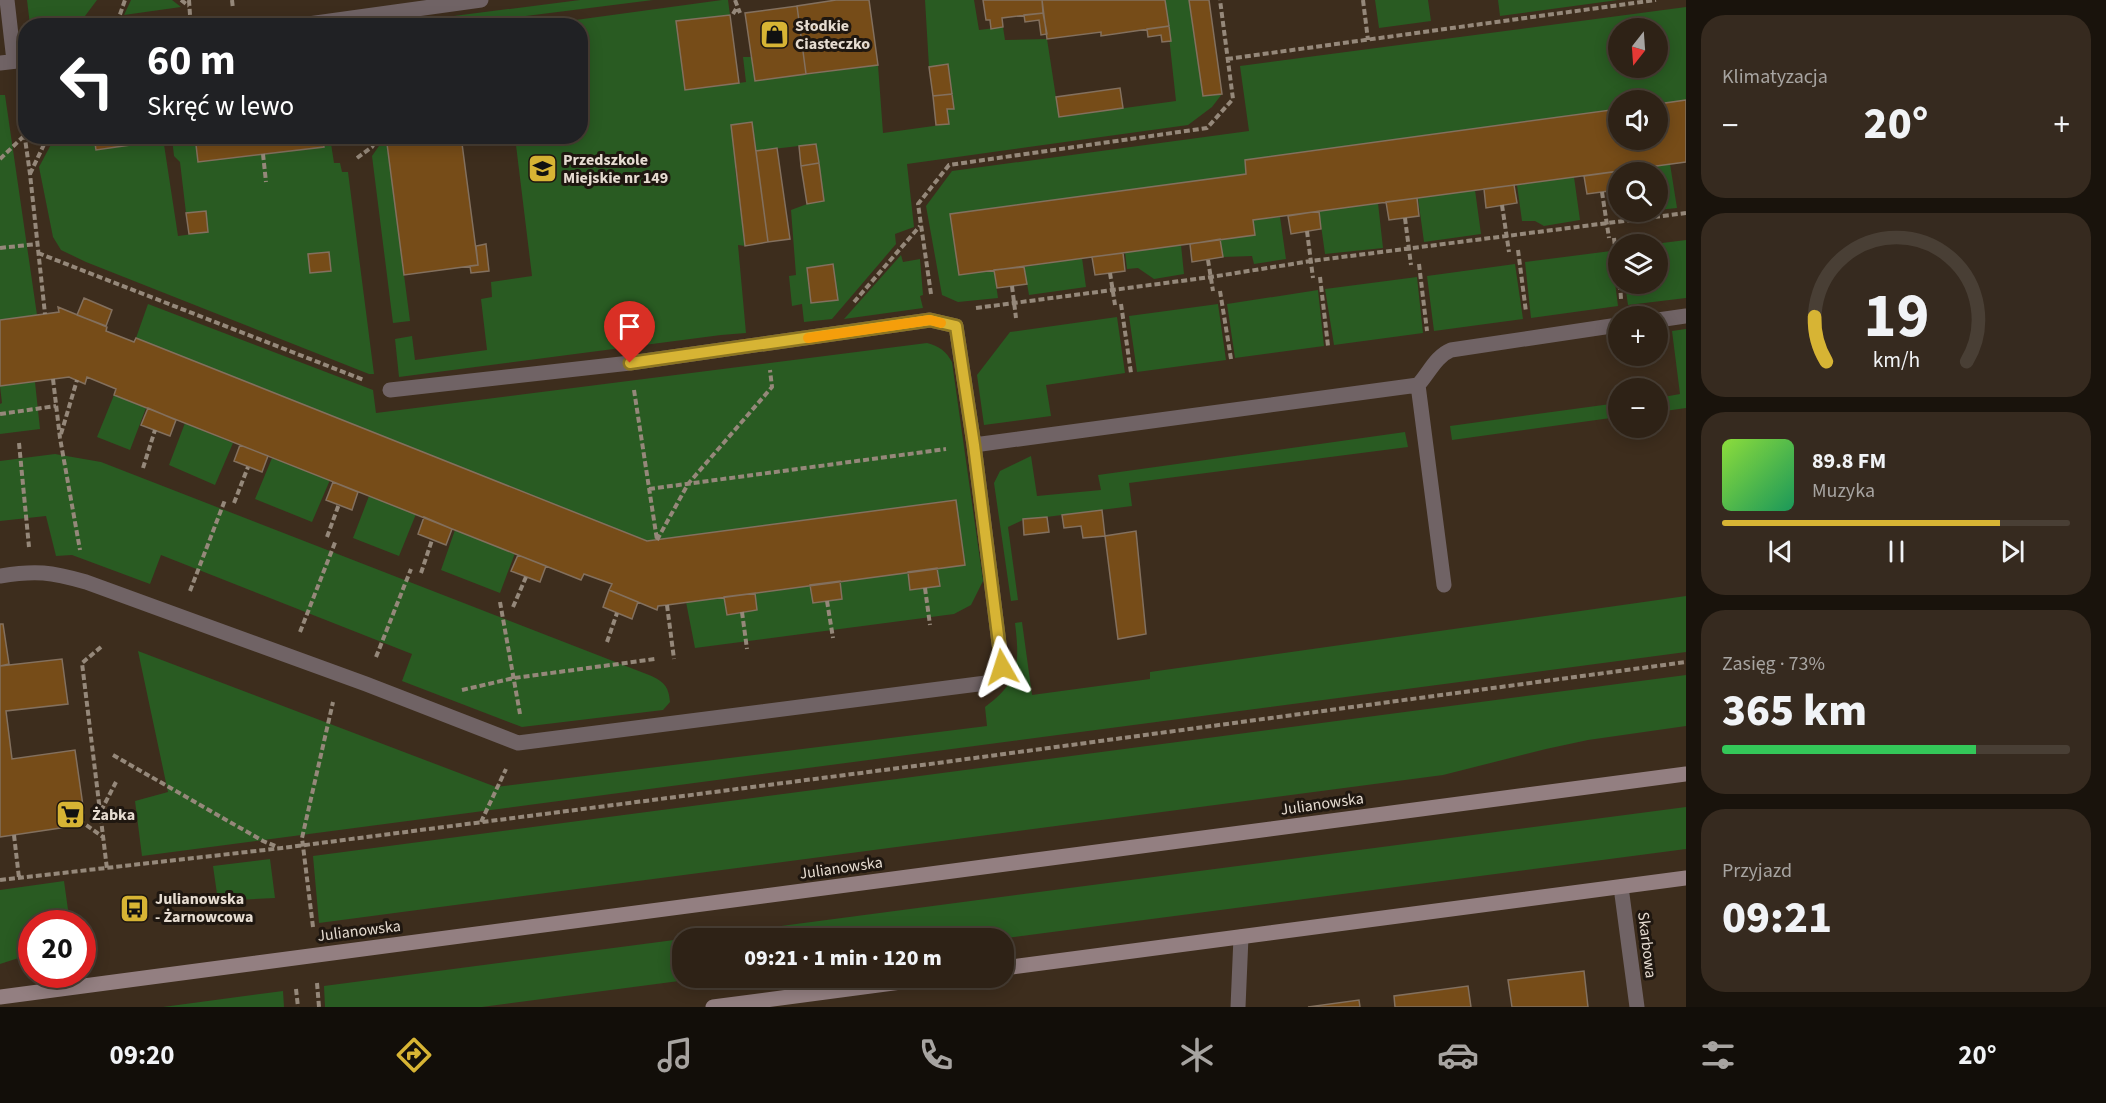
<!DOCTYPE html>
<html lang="pl">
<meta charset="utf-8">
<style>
body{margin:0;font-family:"Source Sans 3",sans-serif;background:#362a1f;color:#f1f3f6;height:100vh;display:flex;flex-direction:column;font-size:22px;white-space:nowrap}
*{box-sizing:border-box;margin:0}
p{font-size:20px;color:#a7a4a1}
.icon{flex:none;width:33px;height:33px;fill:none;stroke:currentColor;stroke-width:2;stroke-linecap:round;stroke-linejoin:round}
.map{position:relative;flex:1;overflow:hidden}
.side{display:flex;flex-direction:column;gap:15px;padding:15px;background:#19130c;width:420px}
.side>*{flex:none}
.hud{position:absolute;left:18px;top:18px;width:570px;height:126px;border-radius:24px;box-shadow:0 3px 15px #0003,0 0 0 2px #493f35;background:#202124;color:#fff;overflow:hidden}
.needle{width:39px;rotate:197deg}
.fabs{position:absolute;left:1608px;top:18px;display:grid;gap:12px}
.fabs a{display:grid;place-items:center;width:60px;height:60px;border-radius:50%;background:#2e2216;box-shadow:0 3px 15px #0003,0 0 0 2px #493f35;font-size:30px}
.speed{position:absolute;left:18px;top:910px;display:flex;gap:12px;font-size:30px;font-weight:700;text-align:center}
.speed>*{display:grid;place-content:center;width:78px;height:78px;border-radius:50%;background:#2e2216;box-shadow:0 3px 15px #0003,0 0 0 2px #493f35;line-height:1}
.speed .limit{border:9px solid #d22;background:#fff;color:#111}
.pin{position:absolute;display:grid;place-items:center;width:51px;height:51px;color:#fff;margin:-62px -26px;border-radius:50% 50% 50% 0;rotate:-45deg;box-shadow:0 0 6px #0007}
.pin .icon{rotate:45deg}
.me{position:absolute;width:66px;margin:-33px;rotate:354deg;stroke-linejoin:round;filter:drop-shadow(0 0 4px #0008)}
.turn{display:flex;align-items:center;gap:21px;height:126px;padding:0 30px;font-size:27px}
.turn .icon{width:78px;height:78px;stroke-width:2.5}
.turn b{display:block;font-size:42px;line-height:51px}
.big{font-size:45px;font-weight:800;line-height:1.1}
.side .card{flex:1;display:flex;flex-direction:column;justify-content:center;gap:9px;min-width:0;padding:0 21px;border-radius:24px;background:#362a1f}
.side .dial{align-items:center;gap:0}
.dial svg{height:156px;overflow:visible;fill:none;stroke:#493f35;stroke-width:7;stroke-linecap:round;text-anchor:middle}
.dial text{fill:#f1f3f6;stroke:none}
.song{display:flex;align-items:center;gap:18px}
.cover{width:72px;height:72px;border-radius:9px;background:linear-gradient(135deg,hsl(90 70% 55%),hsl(150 70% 35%))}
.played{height:6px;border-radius:3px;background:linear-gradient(90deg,#d7b434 80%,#493f35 80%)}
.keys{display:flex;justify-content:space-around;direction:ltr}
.heat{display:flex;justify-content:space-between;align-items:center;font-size:33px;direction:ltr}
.charge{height:9px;border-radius:4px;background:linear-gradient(90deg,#34c759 73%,#493f35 0)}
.trip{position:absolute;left:672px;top:928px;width:342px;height:60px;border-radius:24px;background:#2e2216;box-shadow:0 3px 15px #0003,0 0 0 2px #493f35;font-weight:800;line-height:60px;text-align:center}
.menu{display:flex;height:96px;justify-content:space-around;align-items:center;background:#120e09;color:#a7a4a1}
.menu .icon{width:42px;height:42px}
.menu .active{color:#d7b434}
.menu b{font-size:27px;color:#f1f3f6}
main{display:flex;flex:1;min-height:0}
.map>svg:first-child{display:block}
</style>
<main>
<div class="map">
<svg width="1686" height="1007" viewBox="0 0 1686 1007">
<rect width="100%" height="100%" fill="#3d2d1d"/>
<!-- green -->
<path fill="#295b22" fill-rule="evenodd" d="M27,0H97L85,16L30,25Z
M131,0H172L181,7L124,15Z
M580,0H653L453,25H439L438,18Z
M722,0H728L730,15L676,22L686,90L746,82L743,57H751L755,81L878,65L883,133L948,124L947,109L954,108L948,65L929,67L925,0H974L979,30L1003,27L1005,40L1047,39L1059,117L1176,101L1165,0H1189L1203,96L1222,94L1212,107L1188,125L907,164L914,227L895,234L896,244L832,319L804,322L802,304L792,306L789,276L796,275L791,210L807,204L824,201L816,144L756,151L752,122L732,125L737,168H735L745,246L738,245L746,333L721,335L399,377L395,339L412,336L415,360L487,350L481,299L492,297L491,282L532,276L515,137L580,136V26L539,25ZM833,264L837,300L811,303L807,268Z
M1375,0H1428L1431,21L1379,28Z
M1498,0H1618L1500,16Z
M1686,7V100L1658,104V100H1618V109L1246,160V174L951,214L959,275L994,270L998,298L958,302L942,295L926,206L952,171L1249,131L1240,66ZM1618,28H1658V68H1618Z
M0,95H5L37,315L0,320Z
M182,136L195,137L198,162L324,146L322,137H330L334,163H340L342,172H348L374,374H369L86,262L61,250L53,237L39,167L55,137H94L96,150L163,138L178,236L208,232L205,211L186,213L180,162L174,156L172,138ZM329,252L331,271L310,273L308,254Z
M381,137H386L410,321L393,323L372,156L381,143Z
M1670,164L1677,208L1658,210V172H1618V203L1613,172Z
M1574,177L1580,220L1544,226L1535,221H1522L1517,185Z
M1475,190L1481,234L1424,242L1418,198Z
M1378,203L1383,248L1325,254L1319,211Z
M1280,217L1286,259L1254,264L1252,256L1223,257L1220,239L1255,235L1253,220Z
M1686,240V298L1628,305L1625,284H1658V244H1654Z
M1181,245L1184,274L1154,279L1138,268L1127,269L1125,252Z
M1611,251L1618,306L1531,318L1525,262Z
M901,255L903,262L920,259L923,295L920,296L923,308L844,319Z
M1082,258L1086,287L1029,295L1024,267Z
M1515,264L1523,319L1434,331L1427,276Z
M1417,277L1423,333L1334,345L1325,289Z
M1318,290L1324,346L1235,358L1227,304Z
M148,304L373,390L376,413L927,343C939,346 946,351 952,362L983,581L971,605L954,614L695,648L686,602L724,597L727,615L757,610L755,593L810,585L813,603L842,599L840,581L908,572L910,590L939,586L937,568L965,564L956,500L647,541L136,338Z
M1218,304L1226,360L1137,372L1129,316Z
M1117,317L1125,373L1046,385L1051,416L984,425L977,375L1010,332Z
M1686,329V408L1658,412V398L1680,394L1672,331Z
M35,382L40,429L0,434V404L2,403L0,386Z
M114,395L146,408L130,450L97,437Z
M1618,403V417L1452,440L1450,426Z
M185,423L233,443L215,485L169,465Z
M1405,432L1408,447L1129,483L1132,506L1023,520L1008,527L1018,600L1011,601L994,483L1000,471L1031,456L1037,496L1101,490L1098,475Z
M55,454L101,462L649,675C663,681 669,686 670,702L663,710L522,727L402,681L412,654L161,555L150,584L72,555L56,556L46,516L0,521V461Z
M272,458L330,480L312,522L255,499Z
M369,496L416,514L399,556L353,538Z
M455,530L515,553L500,593L441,570Z
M1686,596V652L142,856L135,801L168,792L138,651L496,787L987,726L985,707C1019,682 1020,664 1015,623L1022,622L1032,695L1150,679V672Z
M1686,675V726L1588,740L1546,749L1443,775L319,923L313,856Z
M1686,807V849L999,939H682V978H702L482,1007H325L324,986Z
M270,859L275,898L218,901L213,866Z
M64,881L70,924H32L31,954L0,964V890Z
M283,991L284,1007H163Z"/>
<!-- building -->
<path fill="#764c18" stroke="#83705e" stroke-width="1.5" d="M836,0H869L878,65L806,74L797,6Z
M983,0H1042L1043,13L1002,18L1003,27L991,29L990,20H986Z
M1042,0H1165L1169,26L1101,36V32L1047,39Z
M1189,0H1209L1222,94L1203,96Z
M797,6L806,74L755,81L745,13Z
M1043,13L1047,34L1041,35L1039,20L1025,22L1024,15Z
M730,15L739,83L685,90L676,21Z
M1169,26L1171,41L1162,42L1161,35L1148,37L1147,29Z
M948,64L952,94L933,96L929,67Z
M1120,88L1123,108L1059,117L1056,97Z
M952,94L954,109H947L949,124L936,125L933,96Z
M1686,100V162L1253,220L1255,235L959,275L950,214L1246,174L1245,160L1618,109V140H1658V104Z
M752,122L768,242L745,246L731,125Z
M94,136H129L130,145L96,150Z
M195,136H322L324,147L198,162Z
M386,136H461L478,265L404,275Z
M816,144L819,163L801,166L799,146Z
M777,148L790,239L768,242L756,151Z
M819,163L824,201L807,204L801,166Z
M1613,172L1616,190L1587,194L1584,176Z
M1514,185L1517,203L1486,208L1484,189Z
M1417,198L1419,216L1389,220L1386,202Z
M206,211L208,232L189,234L186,213Z
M1319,211L1321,229L1291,234L1288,216Z
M1220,239L1223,257L1192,262L1190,244Z
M486,244L489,271L471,273L470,266L478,265L476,246Z
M329,252L331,271L310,273L308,254Z
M1123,253L1125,271L1095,275L1092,257Z
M833,264L838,300L811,303L807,268Z
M1024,267L1027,284L997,288L994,270Z
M84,298L112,310L106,326L77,315Z
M58,307L107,327L106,331L134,342L136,338L647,541L956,500L965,565L667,605L658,606L657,610L609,590L612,584L584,574L581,580L518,555L114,395L116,389L87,377L85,384L69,377L0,386V320L59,312Z
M148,408L176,420L170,436L141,425Z
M240,445L268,456L262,472L234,461Z
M333,482L358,492L352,510L326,500Z
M1102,510L1105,536L1083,538L1081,526L1064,528L1062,515Z
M424,517L452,529L446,545L418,534Z
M1047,517L1049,532L1024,535L1023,519Z
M1136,531L1146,634L1118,639L1105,536Z
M518,555L546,566L540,582L511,571Z
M937,568L940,586L910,590L908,572Z
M840,581L842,599L813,603L810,585Z
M609,590L638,602L632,619L603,607Z
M755,593L757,610L727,615L724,597Z
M0,624H3L9,664L0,666Z
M62,659L68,704L6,711L12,759L75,750L84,813L74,826L0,837V666Z
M1584,971L1588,1007H1512L1508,980Z
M1468,986L1471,1007H1395L1394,996Z
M1359,1000L1360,1007H1308Z"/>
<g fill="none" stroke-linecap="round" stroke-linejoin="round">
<!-- path -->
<path stroke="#95887a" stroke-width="4" stroke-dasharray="6 3" stroke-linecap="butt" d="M181,0L189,6
M189,0L190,15
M232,0L233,9
M735,0L740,13
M1363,0L1368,40
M733,14L736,9
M117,23L125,0
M1227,59L1656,0
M18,89L30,174L45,314
M263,154L266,182
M357,158L372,147L378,136
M0,159L24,136
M30,174L48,136
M1602,192L1609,238
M1502,205L1509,252
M1405,218L1411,265
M1307,231L1313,278
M1614,238L1618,275
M0,248L37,244
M1518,250L1526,312
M38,253L364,380
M1208,260L1213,291
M1419,264L1427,331
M1110,273L1115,305
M1320,277L1328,346
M1620,284L1621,299
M1012,286L1016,318
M1220,291L1231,359
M931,294L918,204L949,165L1207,128L1233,99L1220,0
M854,302L920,226
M1121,304L1131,373
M976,308L1211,277L1311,261L1686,213
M53,379L60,438L80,550
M634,390L657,540
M0,414L56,406
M61,434L77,380
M19,443L29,547
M143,468L155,430
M649,489L946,449
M234,503L248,467
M327,537L339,504
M657,540L688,484L772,387L770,370
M421,573L432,540
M925,588L930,625
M190,591L225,500
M827,601L833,638
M500,602L520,714
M667,605L674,659
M513,607L526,577
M742,612L747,649
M300,632L336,540
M607,642L617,613
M101,647L82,663L107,869
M376,657L411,569
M462,690L514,678L655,659
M113,755L263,841L278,847
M101,811L116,782
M79,820L103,837
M481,822L506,769
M14,835L19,878
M0,880L282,848L930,764L1686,662
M313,927L302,838L333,702
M317,983L319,1007
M296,989L298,1007"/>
<!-- service -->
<path stroke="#706365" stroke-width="15" d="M1658,320L1686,316
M1418,385L1444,585
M974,445L1418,385C1429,373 1436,356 1451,350L1618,325
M0,576C36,570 51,572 86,582L366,684L518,743L986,683L998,677L1002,667L974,445L956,326L930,320L630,363L390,390"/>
<!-- minor -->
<path stroke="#706365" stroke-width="15" d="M7,0L14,61
M294,26L481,0
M0,63L26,60
M1621,887L1637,1007
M1238,1007L1241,937"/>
<!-- secondary -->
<path stroke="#937f81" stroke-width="15" d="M1004,968L1686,878
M0,997L1686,774
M713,1007L931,978"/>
</g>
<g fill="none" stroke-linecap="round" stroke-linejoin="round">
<defs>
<path id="route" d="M630,363L930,320L956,326L974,445L1002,667"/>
</defs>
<!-- route casing -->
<use href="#route" stroke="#8c7522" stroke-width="15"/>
<!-- route -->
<use href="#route" stroke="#d7b434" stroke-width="10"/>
<!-- slow -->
<path stroke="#f59e0b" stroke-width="10" d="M808,338L930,320L941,323"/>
</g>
<!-- icons -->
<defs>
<symbol id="shop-square" viewBox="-11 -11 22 22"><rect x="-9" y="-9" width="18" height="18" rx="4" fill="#d7b434" stroke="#1f1710"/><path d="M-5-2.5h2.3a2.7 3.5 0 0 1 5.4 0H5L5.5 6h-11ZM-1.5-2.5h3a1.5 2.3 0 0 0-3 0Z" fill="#111"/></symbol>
<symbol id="school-square" viewBox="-11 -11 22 22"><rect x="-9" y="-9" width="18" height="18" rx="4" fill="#d7b434" stroke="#1f1710"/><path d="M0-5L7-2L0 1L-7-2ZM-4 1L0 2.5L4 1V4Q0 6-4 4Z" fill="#111"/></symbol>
<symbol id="supermarket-square" viewBox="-11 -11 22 22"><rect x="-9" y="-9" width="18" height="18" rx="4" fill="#d7b434" stroke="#1f1710"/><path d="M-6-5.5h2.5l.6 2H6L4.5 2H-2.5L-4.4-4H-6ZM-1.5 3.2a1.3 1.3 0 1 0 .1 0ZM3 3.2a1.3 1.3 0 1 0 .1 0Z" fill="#111"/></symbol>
<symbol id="bus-square" viewBox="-11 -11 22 22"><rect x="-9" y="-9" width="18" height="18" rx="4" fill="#d7b434" stroke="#1f1710"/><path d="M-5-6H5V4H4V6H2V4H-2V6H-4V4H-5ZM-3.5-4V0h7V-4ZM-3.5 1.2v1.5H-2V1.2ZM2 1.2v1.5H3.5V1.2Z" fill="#111"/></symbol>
</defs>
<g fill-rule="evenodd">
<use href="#shop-square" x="758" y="18" width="33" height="33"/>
<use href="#school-square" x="526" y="152" width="33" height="33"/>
<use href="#supermarket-square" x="54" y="798" width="33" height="33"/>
<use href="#bus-square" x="118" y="892" width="33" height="33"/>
</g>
<g text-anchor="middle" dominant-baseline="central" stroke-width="6" stroke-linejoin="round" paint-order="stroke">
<!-- poi labels -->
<g font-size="16" font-weight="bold" fill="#e6dcd1" stroke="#1f1710" text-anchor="start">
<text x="795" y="26">Słodkie<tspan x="795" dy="18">Ciasteczko</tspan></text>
<text x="563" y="160">Przedszkole<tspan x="563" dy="18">Miejskie nr 149</tspan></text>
<text x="92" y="815">Żabka</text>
<text x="155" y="899">Julianowska<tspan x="155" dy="18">- Żarnowcowa</tspan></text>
</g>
<!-- street labels -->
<g font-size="16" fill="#e6dcd1" stroke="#1f1710">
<text transform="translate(1322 804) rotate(-8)">Julianowska</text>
<text transform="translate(841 868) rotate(-8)">Julianowska</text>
<text transform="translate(359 931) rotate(-7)">Julianowska</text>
<text transform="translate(1647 945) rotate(83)">Skarbowa</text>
</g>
</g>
</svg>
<div class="fabs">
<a><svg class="needle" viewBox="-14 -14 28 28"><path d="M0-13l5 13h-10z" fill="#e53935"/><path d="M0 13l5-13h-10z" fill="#a7a4a1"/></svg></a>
<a><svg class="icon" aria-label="sound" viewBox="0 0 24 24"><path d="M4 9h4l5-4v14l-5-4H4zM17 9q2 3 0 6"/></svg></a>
<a><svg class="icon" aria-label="search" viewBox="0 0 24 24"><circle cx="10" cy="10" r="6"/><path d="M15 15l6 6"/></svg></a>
<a><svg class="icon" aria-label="layers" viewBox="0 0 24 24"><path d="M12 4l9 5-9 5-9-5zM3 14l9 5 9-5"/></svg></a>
<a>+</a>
<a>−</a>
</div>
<div class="speed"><div class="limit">20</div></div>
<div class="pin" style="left:630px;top:363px;background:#d93025"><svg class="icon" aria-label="arrive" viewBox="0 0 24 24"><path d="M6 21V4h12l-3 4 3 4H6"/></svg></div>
<svg class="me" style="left:1002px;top:667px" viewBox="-20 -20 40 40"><path d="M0-17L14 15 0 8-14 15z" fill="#d7b434" stroke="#fff" stroke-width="4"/></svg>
<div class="trip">09:21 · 1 min · 120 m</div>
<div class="hud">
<div class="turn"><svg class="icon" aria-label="left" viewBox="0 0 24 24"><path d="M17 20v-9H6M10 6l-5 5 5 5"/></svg><div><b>60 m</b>Skręć w lewo</div></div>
</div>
</div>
<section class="side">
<div class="card"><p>Klimatyzacja</p>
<div class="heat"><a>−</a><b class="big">20°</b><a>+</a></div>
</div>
<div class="card dial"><svg viewBox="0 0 100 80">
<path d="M14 69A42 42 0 1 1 86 69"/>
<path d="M14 69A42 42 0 0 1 8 46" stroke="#d7b434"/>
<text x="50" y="56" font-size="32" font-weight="700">19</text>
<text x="50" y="72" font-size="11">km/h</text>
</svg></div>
<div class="card">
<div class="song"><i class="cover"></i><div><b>89.8 FM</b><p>Muzyka</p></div></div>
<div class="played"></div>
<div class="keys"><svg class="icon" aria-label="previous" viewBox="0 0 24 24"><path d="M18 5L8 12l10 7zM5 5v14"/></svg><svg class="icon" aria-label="pause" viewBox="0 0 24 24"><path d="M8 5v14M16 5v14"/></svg><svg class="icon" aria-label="next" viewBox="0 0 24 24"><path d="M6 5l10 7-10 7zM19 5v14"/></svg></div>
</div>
<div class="card"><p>Zasięg · 73%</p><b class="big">365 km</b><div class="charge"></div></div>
<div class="card"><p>Przyjazd</p><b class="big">09:21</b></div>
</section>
</main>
<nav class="menu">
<b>09:20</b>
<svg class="icon active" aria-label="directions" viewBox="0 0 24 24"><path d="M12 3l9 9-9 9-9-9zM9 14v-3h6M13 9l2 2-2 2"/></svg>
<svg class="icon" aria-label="music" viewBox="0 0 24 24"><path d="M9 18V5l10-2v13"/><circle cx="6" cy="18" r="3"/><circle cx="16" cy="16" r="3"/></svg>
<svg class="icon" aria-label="phone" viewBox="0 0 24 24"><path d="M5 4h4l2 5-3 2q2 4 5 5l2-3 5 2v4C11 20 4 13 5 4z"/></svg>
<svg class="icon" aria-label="climate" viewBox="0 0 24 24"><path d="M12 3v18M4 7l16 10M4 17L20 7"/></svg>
<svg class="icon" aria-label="car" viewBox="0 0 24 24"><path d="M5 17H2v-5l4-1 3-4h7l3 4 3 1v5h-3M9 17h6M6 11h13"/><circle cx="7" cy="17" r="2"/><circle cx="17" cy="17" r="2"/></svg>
<svg class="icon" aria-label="filters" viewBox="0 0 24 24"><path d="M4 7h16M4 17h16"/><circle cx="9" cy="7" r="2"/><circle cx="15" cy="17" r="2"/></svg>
<b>20°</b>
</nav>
